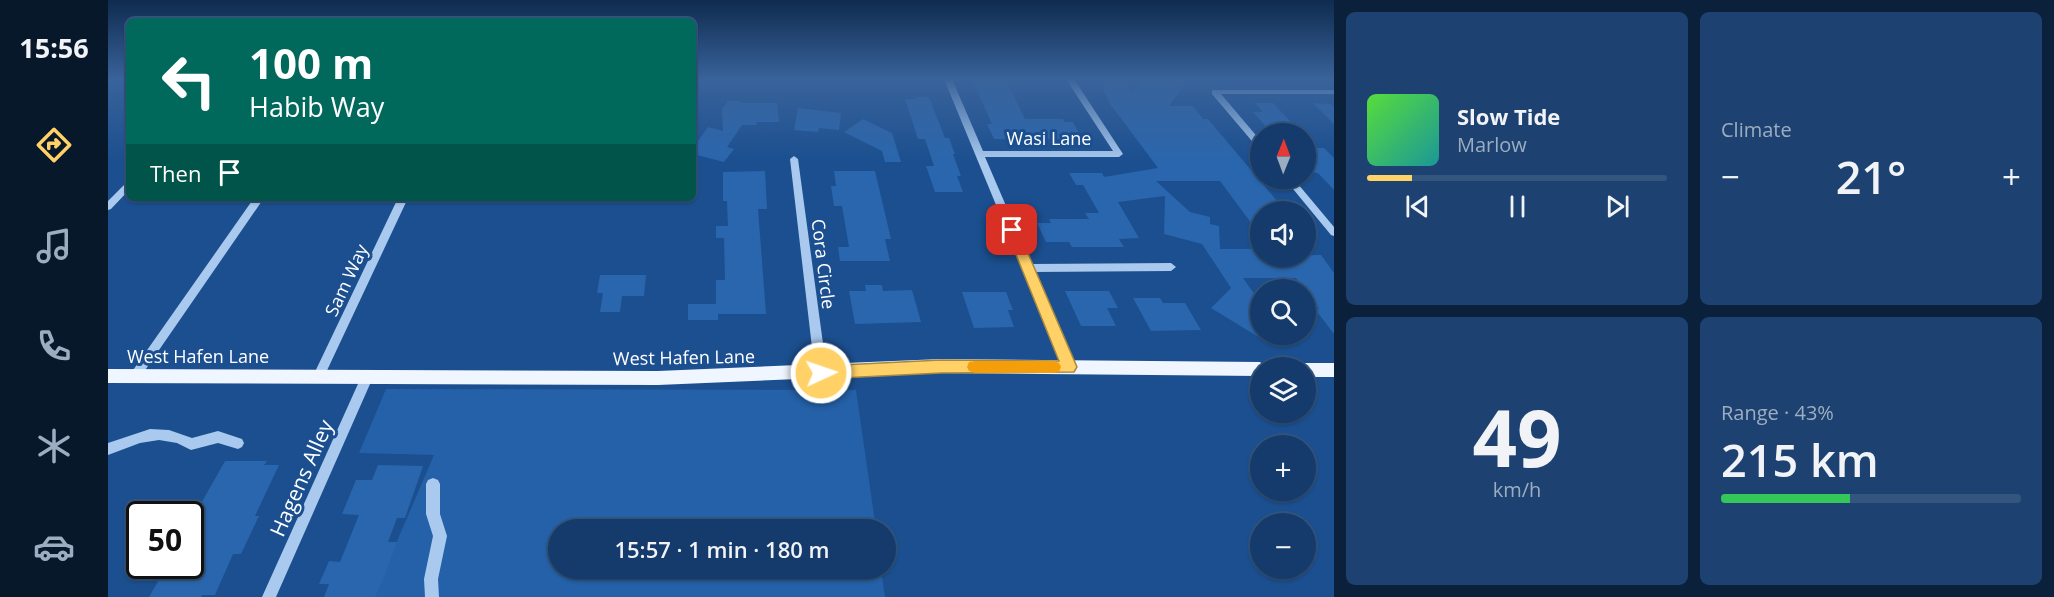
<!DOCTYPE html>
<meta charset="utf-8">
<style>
body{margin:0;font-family:"Open Sans",sans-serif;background:#1d4271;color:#f1f3f6;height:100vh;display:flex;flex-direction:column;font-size:22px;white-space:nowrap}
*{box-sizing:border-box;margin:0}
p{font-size:20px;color:#9dadc1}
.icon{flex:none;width:33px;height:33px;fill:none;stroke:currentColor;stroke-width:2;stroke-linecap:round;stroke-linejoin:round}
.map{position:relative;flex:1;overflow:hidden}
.side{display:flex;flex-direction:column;gap:12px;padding:12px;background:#0b203b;width:720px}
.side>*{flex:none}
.banner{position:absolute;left:18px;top:18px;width:570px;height:183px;border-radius:9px;box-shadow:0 2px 4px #0004,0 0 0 2px #33557e;background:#00695c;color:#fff;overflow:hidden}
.needle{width:39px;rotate:1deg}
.buttons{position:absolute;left:1142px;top:123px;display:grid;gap:12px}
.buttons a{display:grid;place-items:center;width:66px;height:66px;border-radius:50%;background:#143b6b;box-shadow:0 2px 4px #0004,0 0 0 2px #33557e;font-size:30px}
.speed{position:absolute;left:18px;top:501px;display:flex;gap:12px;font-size:30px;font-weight:700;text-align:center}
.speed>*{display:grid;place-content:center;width:78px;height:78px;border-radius:50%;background:#143b6b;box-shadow:0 2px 4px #0004,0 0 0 2px #33557e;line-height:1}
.speed .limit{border:3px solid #111;border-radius:9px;background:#fff;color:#111}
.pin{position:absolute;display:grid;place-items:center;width:51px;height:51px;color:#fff;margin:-26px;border-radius:12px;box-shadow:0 3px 9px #0006}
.me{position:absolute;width:66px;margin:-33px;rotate:87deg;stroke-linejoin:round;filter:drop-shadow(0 0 4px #0008)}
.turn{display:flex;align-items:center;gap:21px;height:126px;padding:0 24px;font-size:27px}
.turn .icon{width:78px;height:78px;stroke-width:2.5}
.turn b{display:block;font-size:42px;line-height:51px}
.then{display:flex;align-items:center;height:57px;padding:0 24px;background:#0003;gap:12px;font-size:22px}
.big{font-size:45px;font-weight:600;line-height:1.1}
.side .card{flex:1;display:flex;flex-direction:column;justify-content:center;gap:9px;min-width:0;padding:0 21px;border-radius:9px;background:#1d4271}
.side .dial{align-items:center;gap:0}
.dial b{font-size:78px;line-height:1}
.song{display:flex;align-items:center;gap:18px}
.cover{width:72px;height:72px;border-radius:9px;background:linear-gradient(135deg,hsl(110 70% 55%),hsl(180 70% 35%))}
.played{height:6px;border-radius:3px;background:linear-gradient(90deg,#ffd166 15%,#33557e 15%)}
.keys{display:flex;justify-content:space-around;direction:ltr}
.heat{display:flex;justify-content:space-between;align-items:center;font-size:33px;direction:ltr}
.charge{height:9px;border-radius:4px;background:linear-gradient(90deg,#34c759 43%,#33557e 0)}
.side .tiles{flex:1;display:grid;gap:12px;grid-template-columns:repeat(2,1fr)}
.trip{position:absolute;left:440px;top:519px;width:348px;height:60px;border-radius:30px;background:#143b6b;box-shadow:0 2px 4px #0004,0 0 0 2px #33557e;font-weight:600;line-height:60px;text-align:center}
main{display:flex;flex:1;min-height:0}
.dock{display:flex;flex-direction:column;width:108px;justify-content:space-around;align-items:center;background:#08182b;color:#9dadc1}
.dock .icon{width:42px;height:42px}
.dock .active{color:#ffd166}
.dock b{font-size:27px;color:#f1f3f6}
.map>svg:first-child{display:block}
</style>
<main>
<nav class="dock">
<b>15:56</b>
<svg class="icon active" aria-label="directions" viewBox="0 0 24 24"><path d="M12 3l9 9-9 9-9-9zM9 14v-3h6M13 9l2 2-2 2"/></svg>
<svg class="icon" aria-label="music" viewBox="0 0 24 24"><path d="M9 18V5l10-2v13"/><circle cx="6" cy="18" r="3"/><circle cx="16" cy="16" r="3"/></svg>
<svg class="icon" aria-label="phone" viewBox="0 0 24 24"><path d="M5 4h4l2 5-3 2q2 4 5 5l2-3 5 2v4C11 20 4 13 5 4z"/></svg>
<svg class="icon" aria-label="climate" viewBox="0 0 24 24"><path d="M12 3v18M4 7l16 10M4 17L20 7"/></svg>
<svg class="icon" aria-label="car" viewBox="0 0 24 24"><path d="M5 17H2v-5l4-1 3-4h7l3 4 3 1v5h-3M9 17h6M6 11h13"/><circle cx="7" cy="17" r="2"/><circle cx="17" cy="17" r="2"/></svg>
</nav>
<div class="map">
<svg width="1226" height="597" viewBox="0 0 1226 597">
<rect width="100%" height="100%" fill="#1b4f8f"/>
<!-- green -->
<path fill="#2461a8" d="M278,389L748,390L768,529L450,530V568L773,569L777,597H265L326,455L251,453Z"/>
<!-- building -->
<path fill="#2a66ad" d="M864,79H897L917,119H955L957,122H965L974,139H886L879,124H884Z
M992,79H1016L1025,92L1036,79H1080L1061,106H1085L1095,119H1100L1175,208H1160L1163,212H1152V235L1112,181H1048L1082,212L1102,217V224L1111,226L1112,249H1152V256L1213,255L1226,273V334L1207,309H1211L1188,278H1135L1152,302V338L1103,308L1123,288L1094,244L1056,234L1057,196L1010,202L1031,238L1011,239L1016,247H964L961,242H938L929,223H943L941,219H981L977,213H991L975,185H968L961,173H994L996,177L1050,168L1000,101H1002L993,87H998Z
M807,97H821L837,138H841L847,154H845L853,176H849L855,192H827L818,166H826L817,139H810L797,99H808Z
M620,101H632L633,103H669L671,122H648L649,125H634L619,147L626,149L616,162L585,154V148L600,127L615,131L614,109Z
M1147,103H1165L1194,134H1172L1170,131H1162L1145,112H1155Z
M1205,103L1222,104L1226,107V124Z
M690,108L733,113L731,130L711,128L710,132L686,130Z
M755,119L784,133L793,162H777L774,151L736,132Z
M1197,135L1209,148H1216L1226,158V190L1210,173L1197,172Z
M657,171L659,209H650L658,314H610V320H580V304H608V280H617L616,238H608V226H620L619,201H615V172Z
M726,171H767L783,239H777L782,261H732L730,247H741L734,206H726L723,186H728Z
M492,275H538L536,296H514L512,312H492L495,293H489Z
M757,285H774L775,291L804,290L813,322L747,324L741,291H758Z
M957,291H1001L1010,308H999L1008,326H973Z
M854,292H898L905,310H900L906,327L866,328Z
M1025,298H1052L1055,303H1077L1093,330L1043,331Z
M117,461H159L156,465H171L147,516H151L133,554H125L107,595H94L93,597H41L59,566H82V523Z
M270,465L315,466L297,518H289L280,542H289L277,575L267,597H216L221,584H211L221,561L232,562L251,515L234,514L248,480H264Z"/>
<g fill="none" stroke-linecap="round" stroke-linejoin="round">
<!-- minor -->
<path fill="#a9c9ee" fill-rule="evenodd" d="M836,79H844L875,151H1005L958,79H966L1015,154L1011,157H877L923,264L1063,263L1068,267L1063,271L926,272L967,367L965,370L961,372L957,370L955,367Z
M1104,90H1226V94H1113L1152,140V148L1149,147L1104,94Z
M686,156L690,159L719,373L717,376L713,378L709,376L707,373L682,159Z
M1176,178H1185L1226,227V236L1223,235Z
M21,182V190L3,209L0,210V201L18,183Z
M146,198H156L31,379L27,381L23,379L21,376L23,373Z
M290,198H300L215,379L211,381L207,379L205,376Z
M260,370L264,372L266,375L168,597H154L254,375L256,372Z
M42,429L61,430L84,438L110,431L134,439L136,443L134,447L130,449L110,443L83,450L69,443L51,440L32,443L0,455V443Z
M325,478L330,480L332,484V514L339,536L330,579L331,597H317L316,579L325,536L318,514V484L320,480Z"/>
<!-- major -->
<path fill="#f0f6ff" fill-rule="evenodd" d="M833,359L1152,362L1159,368H1152V376L833,373L550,385L0,383V369L550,371Z
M1197,363H1226V377H1197V368H1190Z"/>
</g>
<!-- sky -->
<linearGradient id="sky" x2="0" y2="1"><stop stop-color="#0f2b4f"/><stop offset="0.49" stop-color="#39639b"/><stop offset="1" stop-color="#39639b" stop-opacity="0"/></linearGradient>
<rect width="1226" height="162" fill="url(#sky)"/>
<!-- route -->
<path fill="#ffd166" stroke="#a68842" stroke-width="1.5" d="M904,226L910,230L969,367L966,372L833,373L713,379L708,377L706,373L708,368L713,366L833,360L951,361L898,230Z"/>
<!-- slow -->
<path fill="#f59e0b" d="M867,361H946L951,363L953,367L951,372L946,373H867L861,371L859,367L861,362Z"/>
<g text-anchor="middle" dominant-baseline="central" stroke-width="6" stroke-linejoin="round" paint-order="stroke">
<!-- street labels -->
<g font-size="18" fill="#fff" stroke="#1b4f8f">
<text x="941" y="138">Wasi Lane</text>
<text transform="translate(716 264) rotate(83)">Cora Circle</text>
<text transform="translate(238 280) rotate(-65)">Sam Way</text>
<text x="90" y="356">West Hafen Lane</text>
<text transform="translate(576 357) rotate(-1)">West Hafen Lane</text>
</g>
<!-- near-street labels -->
<g font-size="21" fill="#fff" stroke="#1b4f8f">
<text transform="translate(193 478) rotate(-66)">Hagens Alley</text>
</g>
</g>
</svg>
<div class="buttons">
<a><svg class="needle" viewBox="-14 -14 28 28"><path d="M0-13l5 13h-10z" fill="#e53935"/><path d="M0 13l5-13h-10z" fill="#9dadc1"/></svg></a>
<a><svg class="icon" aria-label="sound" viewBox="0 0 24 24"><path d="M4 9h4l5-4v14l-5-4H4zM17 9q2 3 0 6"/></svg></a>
<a><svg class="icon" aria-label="search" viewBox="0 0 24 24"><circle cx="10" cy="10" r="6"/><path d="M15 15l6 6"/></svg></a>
<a><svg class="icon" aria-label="layers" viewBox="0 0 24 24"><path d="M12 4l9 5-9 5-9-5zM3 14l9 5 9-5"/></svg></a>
<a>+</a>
<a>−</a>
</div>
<div class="speed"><div class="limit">50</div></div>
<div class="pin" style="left:904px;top:230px;background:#d93025"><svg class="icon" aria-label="arrive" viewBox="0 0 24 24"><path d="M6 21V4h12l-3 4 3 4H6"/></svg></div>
<svg class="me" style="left:713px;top:373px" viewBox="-20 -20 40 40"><circle r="17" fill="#ffd166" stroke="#fff" stroke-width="3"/><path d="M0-11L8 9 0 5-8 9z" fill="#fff"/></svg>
<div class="trip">15:57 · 1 min · 180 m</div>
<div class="banner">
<div class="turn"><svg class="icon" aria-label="left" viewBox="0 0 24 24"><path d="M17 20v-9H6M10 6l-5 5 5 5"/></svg><div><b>100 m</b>Habib Way</div></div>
<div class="then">Then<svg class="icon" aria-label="arrive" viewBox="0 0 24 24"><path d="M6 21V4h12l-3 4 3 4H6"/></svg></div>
</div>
</div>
<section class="side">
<div class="tiles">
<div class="card">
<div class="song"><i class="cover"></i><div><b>Slow Tide</b><p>Marlow</p></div></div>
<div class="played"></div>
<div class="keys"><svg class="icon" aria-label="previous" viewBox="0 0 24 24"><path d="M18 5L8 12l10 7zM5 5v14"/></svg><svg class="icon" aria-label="pause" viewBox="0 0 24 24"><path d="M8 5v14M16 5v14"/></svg><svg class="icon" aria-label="next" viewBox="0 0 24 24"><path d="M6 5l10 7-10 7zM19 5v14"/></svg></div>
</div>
<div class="card"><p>Climate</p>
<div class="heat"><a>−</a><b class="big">21°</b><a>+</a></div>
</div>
<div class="card dial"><b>49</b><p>km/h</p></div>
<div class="card"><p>Range · 43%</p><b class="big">215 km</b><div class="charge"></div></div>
</div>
</section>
</main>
